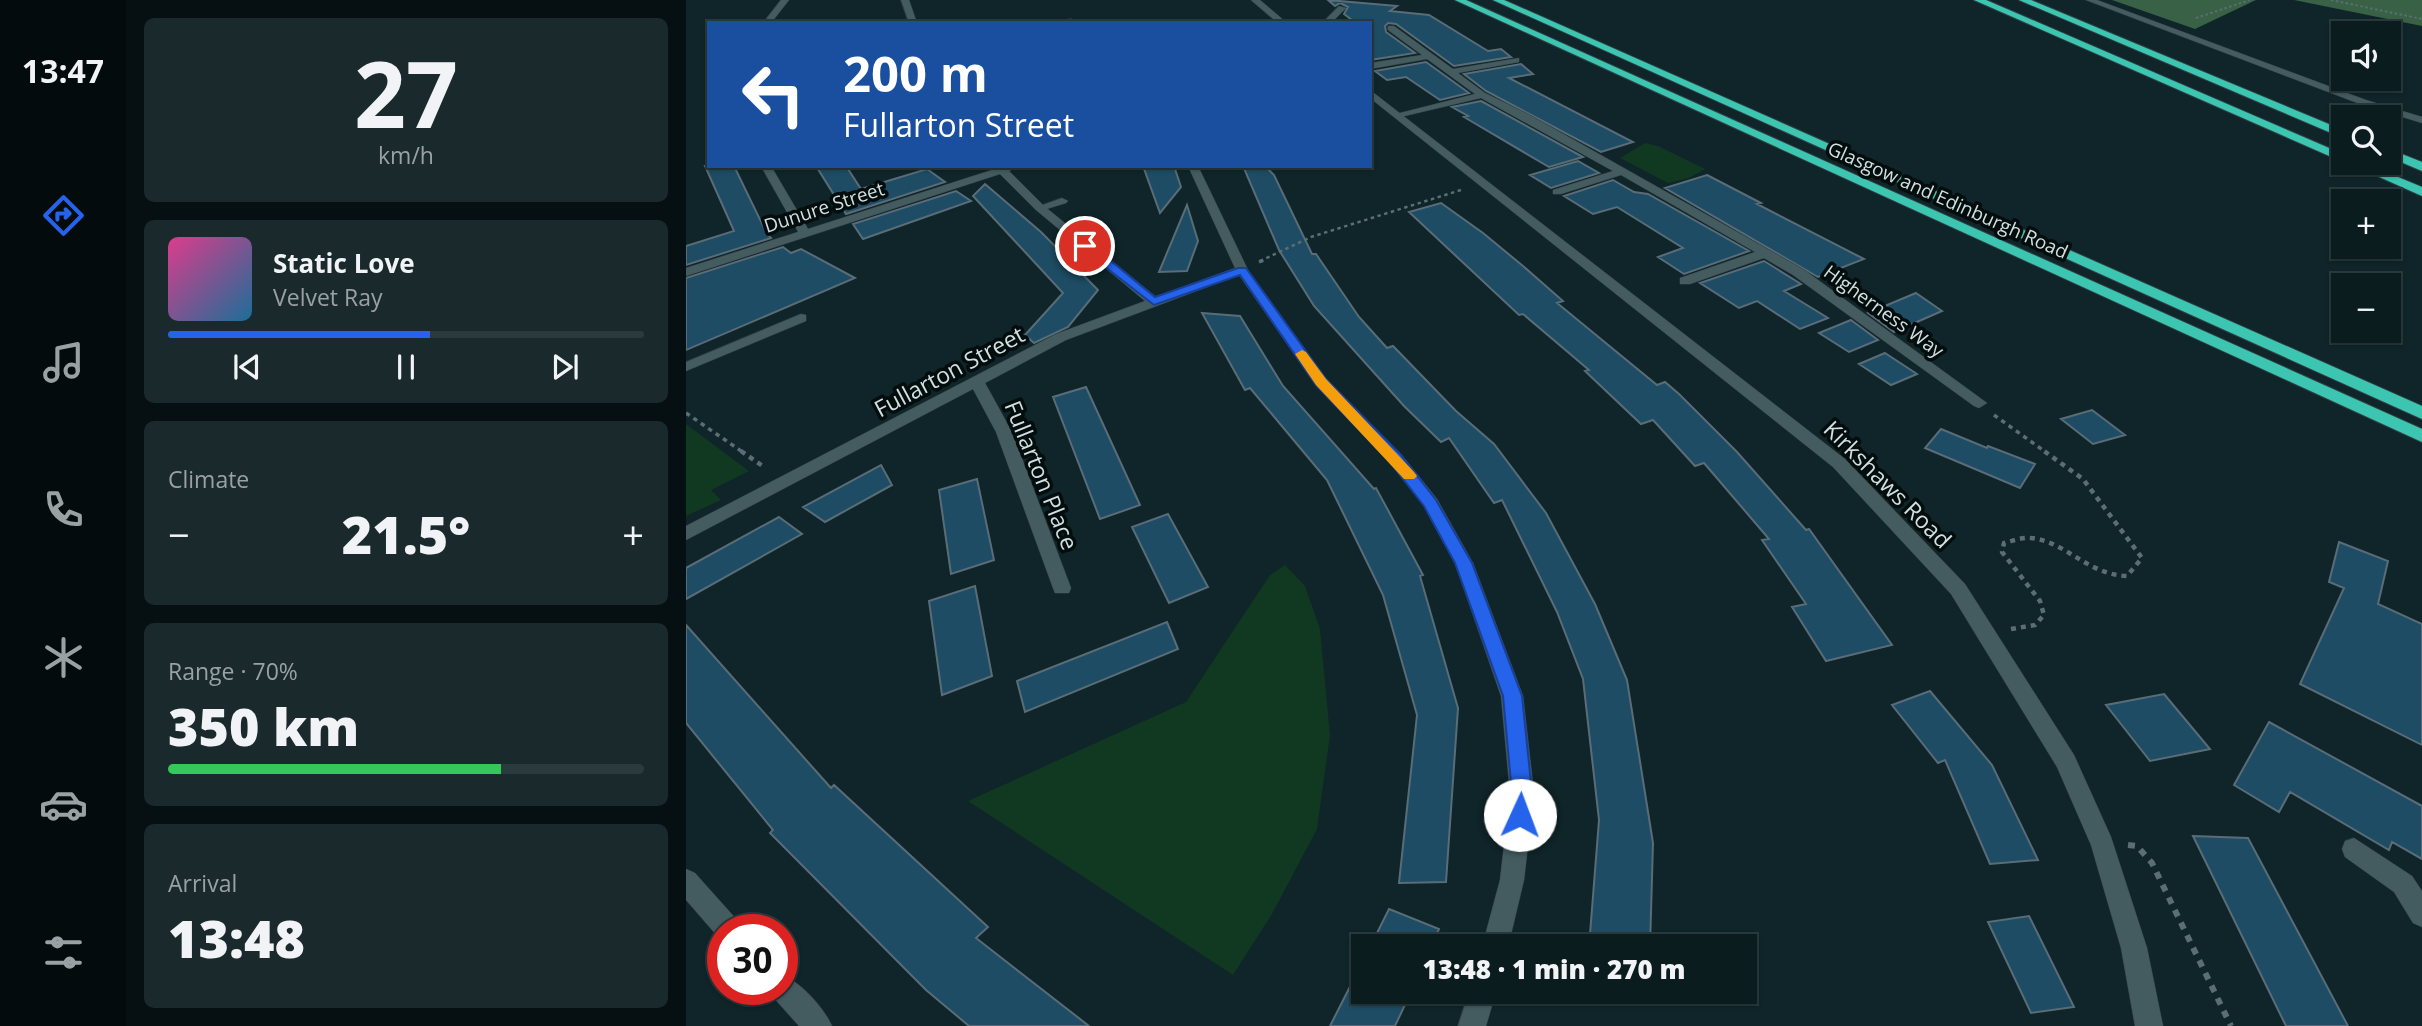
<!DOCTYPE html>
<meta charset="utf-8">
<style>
body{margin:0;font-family:"Open Sans",sans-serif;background:#19292c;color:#f1f3f6;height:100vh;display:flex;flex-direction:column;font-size:26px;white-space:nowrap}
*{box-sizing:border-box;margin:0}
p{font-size:23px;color:#9aa1a4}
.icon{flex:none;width:38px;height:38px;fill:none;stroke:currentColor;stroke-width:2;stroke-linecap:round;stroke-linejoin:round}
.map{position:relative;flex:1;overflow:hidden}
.sheet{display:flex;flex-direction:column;gap:18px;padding:18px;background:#060f11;width:560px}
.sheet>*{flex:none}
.top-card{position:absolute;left:21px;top:21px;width:665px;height:147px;border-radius:0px;box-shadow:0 2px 5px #0004,0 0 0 2px #2b3a3d;background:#1a4fa0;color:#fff;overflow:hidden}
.buttons{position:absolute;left:1645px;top:21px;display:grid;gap:14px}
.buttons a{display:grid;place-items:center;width:70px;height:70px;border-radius:0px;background:#0b1c1f;box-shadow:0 2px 5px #0004,0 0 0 2px #2b3a3d;font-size:35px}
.speed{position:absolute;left:21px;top:914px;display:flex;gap:14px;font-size:35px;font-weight:700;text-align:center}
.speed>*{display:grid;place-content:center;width:91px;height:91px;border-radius:50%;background:#0b1c1f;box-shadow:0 2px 5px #0004,0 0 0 2px #2b3a3d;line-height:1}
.speed .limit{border:10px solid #d22;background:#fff;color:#111}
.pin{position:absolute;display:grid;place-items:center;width:60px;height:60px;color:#fff;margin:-30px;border:4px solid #fff;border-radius:50%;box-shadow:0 2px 7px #0007}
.me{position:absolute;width:77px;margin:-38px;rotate:2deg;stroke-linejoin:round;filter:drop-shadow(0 0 5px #0008)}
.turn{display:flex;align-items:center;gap:24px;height:147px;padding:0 21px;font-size:32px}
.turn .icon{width:91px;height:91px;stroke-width:2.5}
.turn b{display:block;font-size:49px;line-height:60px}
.big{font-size:52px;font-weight:800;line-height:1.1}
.sheet .card{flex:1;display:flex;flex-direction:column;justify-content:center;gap:10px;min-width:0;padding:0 24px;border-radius:10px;background:#19292c}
.sheet .dial{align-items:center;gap:0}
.dial b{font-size:91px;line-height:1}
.song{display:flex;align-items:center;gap:21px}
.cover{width:84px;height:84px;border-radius:10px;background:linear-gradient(135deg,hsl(330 70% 55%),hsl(200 70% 35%))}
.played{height:7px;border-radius:4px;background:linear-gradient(90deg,#2563eb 55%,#2b3a3d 55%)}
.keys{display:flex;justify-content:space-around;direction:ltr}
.heat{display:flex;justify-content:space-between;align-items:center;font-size:38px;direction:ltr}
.charge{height:10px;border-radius:5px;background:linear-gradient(90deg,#34c759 70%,#2b3a3d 0)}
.trip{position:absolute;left:665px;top:934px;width:406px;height:70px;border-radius:0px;background:#0b1c1f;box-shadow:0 2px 5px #0004,0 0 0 2px #2b3a3d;font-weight:800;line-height:70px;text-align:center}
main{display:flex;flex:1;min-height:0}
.tabs{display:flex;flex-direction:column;width:126px;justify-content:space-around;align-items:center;background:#040b0c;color:#9aa1a4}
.tabs .icon{width:49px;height:49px}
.tabs .current{color:#2563eb}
.tabs b{font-size:32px;color:#f1f3f6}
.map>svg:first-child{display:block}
</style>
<main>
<nav class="tabs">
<b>13:47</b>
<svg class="icon current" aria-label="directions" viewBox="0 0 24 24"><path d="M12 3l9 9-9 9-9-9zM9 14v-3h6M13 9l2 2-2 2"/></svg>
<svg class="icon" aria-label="music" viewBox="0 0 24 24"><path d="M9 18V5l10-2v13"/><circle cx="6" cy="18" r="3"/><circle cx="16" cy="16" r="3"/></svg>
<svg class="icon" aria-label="phone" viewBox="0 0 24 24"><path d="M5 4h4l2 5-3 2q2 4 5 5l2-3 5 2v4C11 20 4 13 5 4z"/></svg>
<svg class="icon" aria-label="climate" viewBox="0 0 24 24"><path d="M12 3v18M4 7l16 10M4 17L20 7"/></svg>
<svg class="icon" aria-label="car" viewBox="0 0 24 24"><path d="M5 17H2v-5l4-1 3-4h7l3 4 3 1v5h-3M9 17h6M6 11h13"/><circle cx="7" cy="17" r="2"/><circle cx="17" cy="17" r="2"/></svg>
<svg class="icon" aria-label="filters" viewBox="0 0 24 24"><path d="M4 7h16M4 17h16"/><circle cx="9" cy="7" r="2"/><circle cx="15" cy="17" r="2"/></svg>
</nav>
<section class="sheet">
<div class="card dial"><b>27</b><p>km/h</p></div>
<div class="card">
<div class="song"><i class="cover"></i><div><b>Static Love</b><p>Velvet Ray</p></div></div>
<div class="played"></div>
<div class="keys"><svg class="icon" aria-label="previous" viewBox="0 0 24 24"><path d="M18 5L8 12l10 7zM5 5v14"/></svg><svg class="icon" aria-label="pause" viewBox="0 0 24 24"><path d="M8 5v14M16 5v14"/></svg><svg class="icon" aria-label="next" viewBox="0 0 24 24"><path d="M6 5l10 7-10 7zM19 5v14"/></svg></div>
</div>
<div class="card"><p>Climate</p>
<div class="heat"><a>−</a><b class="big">21.5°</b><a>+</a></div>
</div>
<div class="card"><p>Range · 70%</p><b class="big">350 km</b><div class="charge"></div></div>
<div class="card"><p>Arrival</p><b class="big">13:48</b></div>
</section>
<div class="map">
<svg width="1736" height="1026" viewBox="0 0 1736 1026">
<rect width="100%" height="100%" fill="#0f2529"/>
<!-- green -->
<path fill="#113820" d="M959,143L972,146L1019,169L1003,178L982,183L934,158Z
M0,424L63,471L25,490L35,500L0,516Z
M599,565L619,586L634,629L644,735L631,829L586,914L547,975L282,801L500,702L584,575Z"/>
<!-- forest -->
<path fill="#386145" d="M1426,0H1570L1509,29Z
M1608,0H1736V26Z"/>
<!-- building -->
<path fill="#1d4c64" stroke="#596c77" stroke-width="2" d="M642,0L711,6L704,11L743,15L802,51L815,49L825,57L768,66L710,24L702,23L699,26L700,32L729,53L684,60V23H670L658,14L662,7L654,3L649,6Z
M740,62L783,93L754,100L720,77L701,80L689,71Z
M835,64L847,74L823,78L947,142L915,152L800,91L778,74Z
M795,101L897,157L863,167L778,117L782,116L766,107Z
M892,161L913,173L865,188L844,175Z
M19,166H48L81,234L85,238L0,265V246L48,231Z
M130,166H160L175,189L241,169L259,182L160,214Z
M457,166H488L495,187L474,213Z
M557,166H579L588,175L626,254H630L673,317L701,348L707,346L770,411L808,444L860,513L909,604L941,680L967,843L964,947H903L913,820L897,679L871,612L816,500L808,503L763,438L755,442L718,406L628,306L593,250Z
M1021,175L1075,203L1071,204L1178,259L1132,277L979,188Z
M927,180L948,192L962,194L1063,251L998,274L972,257L997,248L931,207L907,214L878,196Z
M299,184L355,232L412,290L382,327L348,343L339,335L377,293L287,196Z
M270,191L285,201L177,239L167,224Z
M755,203L797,233L837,266L877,301L871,303L971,385L979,382L993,394L1051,452L1120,530L1123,529L1206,645L1140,661L1106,607L1120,604L1076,540L1083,539L1018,463L1009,466L967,420L955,424L899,371L903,370L837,314L833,315L723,212Z
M501,205L512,241L501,271L473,272Z
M97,247L105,253L115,249L169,278L0,350V278Z
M1078,261L1115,284L1098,291L1142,318L1114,329L1071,301L1053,308L1014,283Z
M1230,293L1256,311L1208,332L1182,313Z
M516,313L554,316L597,386L688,489L690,488L737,575L734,576L772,708L760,882L713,883L731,715L697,595L641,480L564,388L559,390Z
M1165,320L1192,340L1163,352L1133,333Z
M1199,353L1231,374L1205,385L1173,364Z
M400,387L454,505L414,519L367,397Z
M1406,410L1439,435L1407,444L1375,419Z
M1255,429L1301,448L1302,446L1349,464L1334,488L1239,448Z
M195,465L206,485L139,522L117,507Z
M291,479L308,560L265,574L253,490Z
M482,514L522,587L483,603L446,527Z
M93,517L116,534L0,599V568Z
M1653,542L1702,561L1692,604L1736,624V745L1614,684L1658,588L1643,582Z
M289,586L306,676L256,695L243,601Z
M481,622L492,649L339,712L331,681Z
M0,625L145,788L148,785L302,927L290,938L403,1026H283L240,990L84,833L87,830L0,723Z
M1244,691L1306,765L1352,860L1304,864L1259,760L1252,763L1206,705Z
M1478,694L1524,749L1464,761L1420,705Z
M1583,722L1736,806V859L1706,842L1703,850L1604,792L1593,812L1548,785Z
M1507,836L1562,838L1662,1026H1600Z
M703,909L753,929L745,947H684Z
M1343,916L1388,1007L1345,1013L1302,922Z
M677,961V992H725L709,1026H644Z
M900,992H962V1004L899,997Z"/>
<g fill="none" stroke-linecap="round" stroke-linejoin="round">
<defs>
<path id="lane" d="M376,198L382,201L380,203L354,211L348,208Z
M1668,838L1726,876L1736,891V927L1727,923L1708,892L1659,857L1656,849L1659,841Z"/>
<path id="street" d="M95,0H103L85,23H77Z
M215,0H223L231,23H223Z
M1400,0H1411L1680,100L1736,117V123L1674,104Z
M653,6L660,8L645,23H636Z
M386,19L389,23H370L371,21Z
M702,26H708L767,69L833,58V62L772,73L799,93L842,114L1117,269L1301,403L1293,408L1288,406L1107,275L1078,258L1004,284H994V278L1069,252L935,175L875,194H867V190L927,171L795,98L710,118V114L789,94L741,59L684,69V63L736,55L702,30Z
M75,166H85L122,229L309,169L307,166H334L323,171L358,206L470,297L549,268L502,166H512L562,270L640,379L715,454L751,499L787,563L837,696L848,793L838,880L822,947H796L814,880L824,793L815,696L769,563L738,506L703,462L630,385L553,275L380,340L299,383L326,432L385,588L383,593H369L367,588L310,432L287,389L0,540V526L370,334L459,301L350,210L314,174L0,276V268L112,232Z
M115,314L120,315V321L0,371V362Z
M0,869L9,873L51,920L55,929H37V940L33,938L0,900Z
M96,975C115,982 138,1008 146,1026H113L87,997L83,989H96Z
M783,992H810L800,1026H772Z"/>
<path id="secondary" d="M565,0H574L601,23H592Z
M684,90L1159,459L1279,584L1388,755L1425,837L1461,948L1477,1026H1449L1435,948L1405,845L1371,767L1265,594L1147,467L684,98Z"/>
<path id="highway" d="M769,0H780L1736,429V442Z
M807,0H818L1736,406V419Z
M1288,0H1300L1657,154V162Z
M1333,0H1345L1657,130V138Z
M1703,149L1736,162V171L1703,157Z
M1662,163H1678L1736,187V196Z"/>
</defs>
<!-- lane casing -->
<use href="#lane" stroke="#324043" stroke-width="1"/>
<!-- street casing -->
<use href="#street" stroke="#324043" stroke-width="1"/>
<!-- secondary casing -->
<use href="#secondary" stroke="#324043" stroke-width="1"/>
<!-- highway casing -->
<use href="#highway" stroke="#324043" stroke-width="2"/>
<!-- path-far4 -->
<path stroke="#5b6e71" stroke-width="2" stroke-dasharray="2.5 2.5" stroke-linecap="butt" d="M1645,0L1736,19
M1510,18L1564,0"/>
<!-- path-far3 -->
<path stroke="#5b6e71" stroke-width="2.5" stroke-dasharray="3.5 3.5" stroke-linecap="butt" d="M574,261L625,237L775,190"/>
<!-- path-far2 -->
<path stroke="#5b6e71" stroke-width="3.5" stroke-dasharray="4.5 4.5" stroke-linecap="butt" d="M573,262L578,260
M0,413L58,453
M1308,415L1361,453"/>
<!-- path-far1 -->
<path stroke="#5b6e71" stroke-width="4.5" stroke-dasharray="5 5" stroke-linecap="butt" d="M55,451L78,467
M1325,629L1349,625L1358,615L1354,601L1316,552L1318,543C1327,541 1336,537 1345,538C1379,541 1402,575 1441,576L1456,558L1397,479L1358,451"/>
<!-- path -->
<path stroke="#5b6e71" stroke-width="6" stroke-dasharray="7 7" stroke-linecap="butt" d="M1442,845L1451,846L1466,863L1545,1026"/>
<!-- lane -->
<use href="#lane" fill="#445c60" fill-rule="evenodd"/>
<!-- street -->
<use href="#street" fill="#445c60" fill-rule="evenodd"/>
<!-- secondary -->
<use href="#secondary" fill="#445c60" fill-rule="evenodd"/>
<!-- highway -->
<use href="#highway" fill="#3cc6b1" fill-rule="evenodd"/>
</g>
<!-- route -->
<path fill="#2563eb" stroke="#184099" stroke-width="2" d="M395,243H403L469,297L552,268H560L640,379L714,454L750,500L786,563L836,696L846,793L841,822L834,824L826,822L823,815L826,793L817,696L769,563L738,506L703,461L630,385L554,275L468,305L395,248Z"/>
<!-- slow -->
<path fill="#f59e0b" d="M616,350L620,352L640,379L728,472L731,476L728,479H718L630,385L609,354Z"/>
<g text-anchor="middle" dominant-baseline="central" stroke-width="7" stroke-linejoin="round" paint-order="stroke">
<!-- far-street labels -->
<g font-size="19" fill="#d1dfe1" stroke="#040d0e">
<text transform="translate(1262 200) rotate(24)">Glasgow and Edinburgh Road</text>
<text transform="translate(138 207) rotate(-18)">Dunure Street</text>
<text transform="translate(1198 311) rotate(36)">Higherness Way</text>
</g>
<!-- street labels -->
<g font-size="23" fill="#d1dfe1" stroke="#040d0e">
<text transform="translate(263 371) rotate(-28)">Fullarton Street</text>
<text transform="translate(356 475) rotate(68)">Fullarton Place</text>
<text transform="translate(1202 484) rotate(45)">Kirkshaws Road</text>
</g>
</g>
</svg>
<div class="buttons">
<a><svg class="icon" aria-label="sound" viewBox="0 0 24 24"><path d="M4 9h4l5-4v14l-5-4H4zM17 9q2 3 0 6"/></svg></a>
<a><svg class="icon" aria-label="search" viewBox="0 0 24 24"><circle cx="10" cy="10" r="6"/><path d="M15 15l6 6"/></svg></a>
<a>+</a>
<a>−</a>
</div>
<div class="speed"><div class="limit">30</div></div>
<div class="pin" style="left:399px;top:246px;background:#d93025"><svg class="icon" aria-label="arrive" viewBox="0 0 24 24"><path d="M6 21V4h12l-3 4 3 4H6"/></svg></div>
<svg class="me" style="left:834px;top:815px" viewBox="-20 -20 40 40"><circle r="19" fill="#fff"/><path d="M0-13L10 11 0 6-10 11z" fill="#2563eb"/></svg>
<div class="trip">13:48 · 1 min · 270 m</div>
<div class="top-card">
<div class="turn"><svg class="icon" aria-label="left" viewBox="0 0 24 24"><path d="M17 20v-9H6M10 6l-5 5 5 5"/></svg><div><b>200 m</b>Fullarton Street</div></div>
</div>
</div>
</main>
